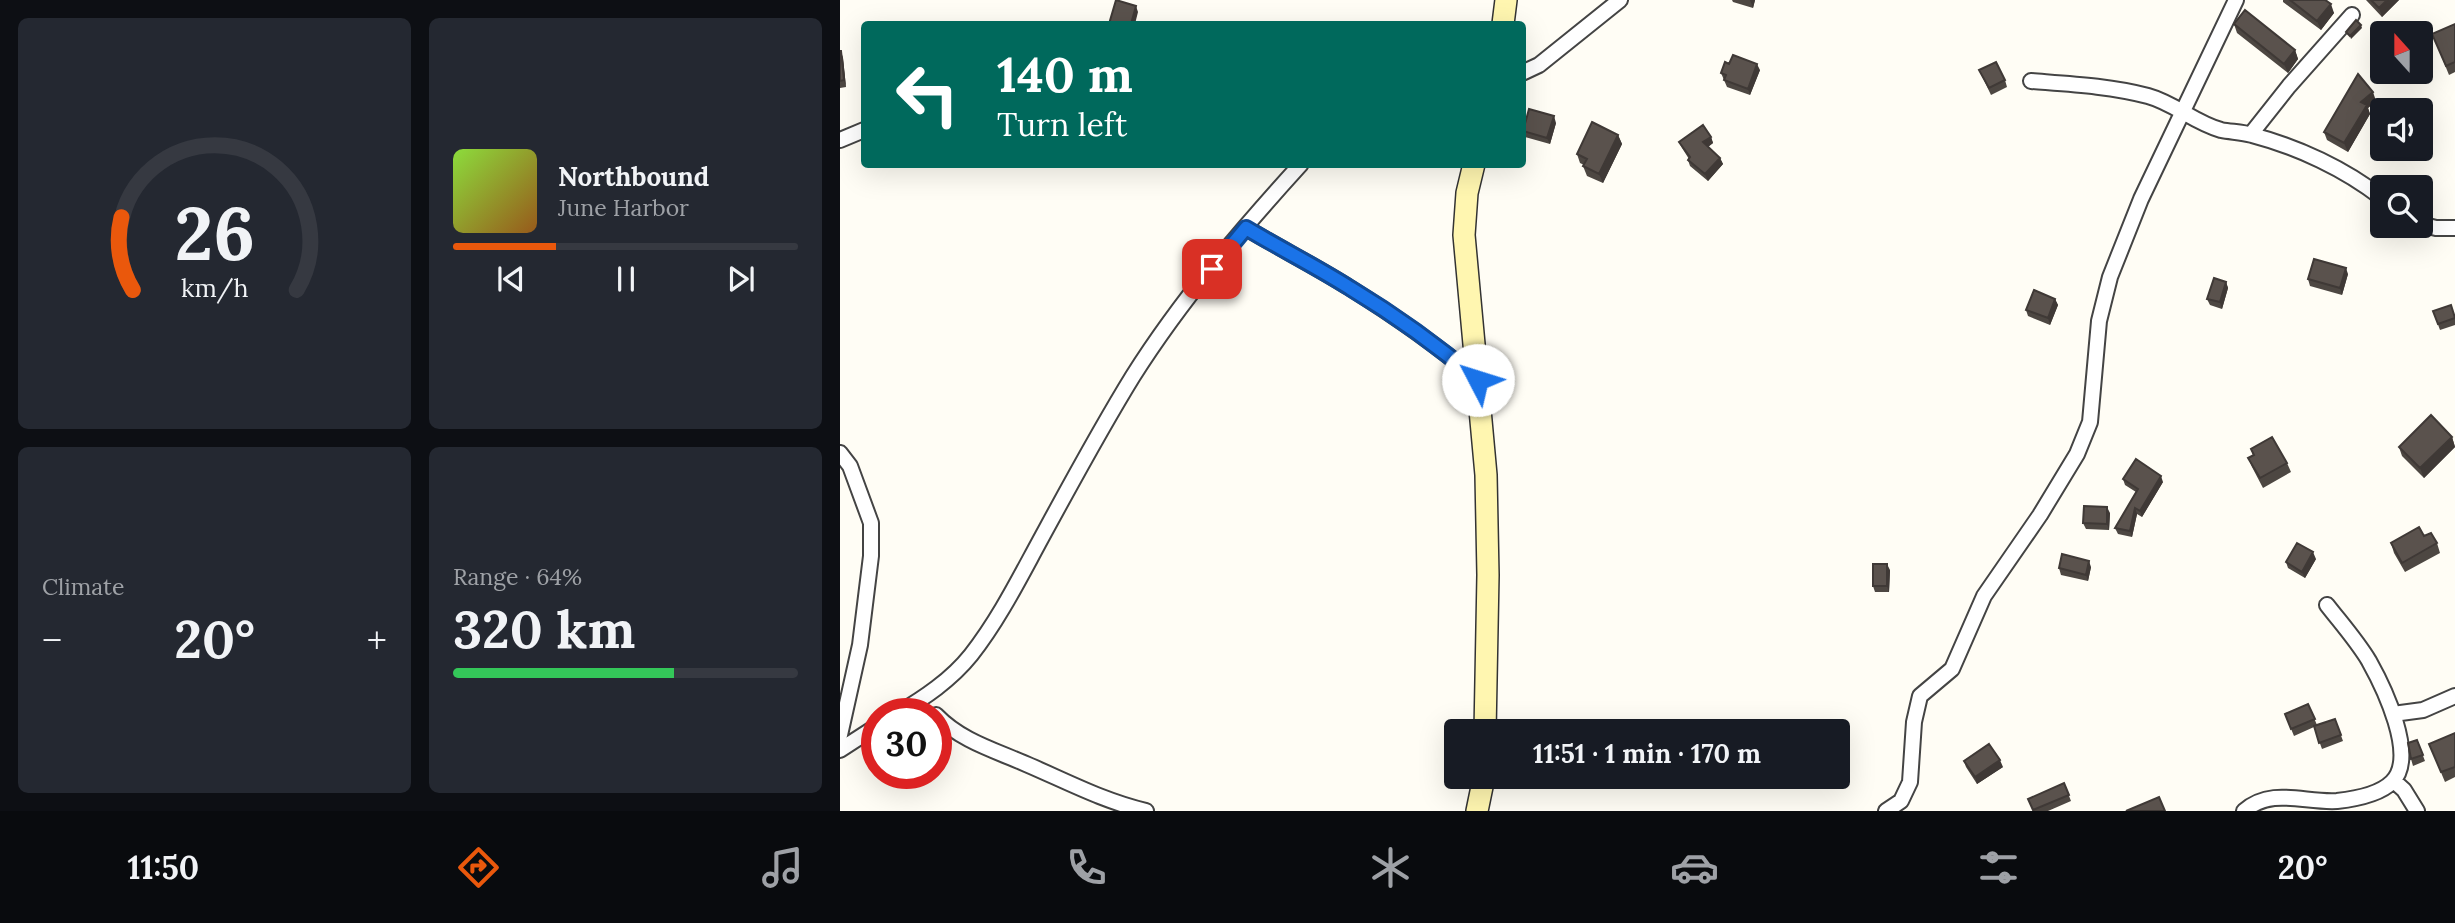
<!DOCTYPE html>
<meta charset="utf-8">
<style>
body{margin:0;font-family:Lora,serif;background:#242831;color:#f1f3f6;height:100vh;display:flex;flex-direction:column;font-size:26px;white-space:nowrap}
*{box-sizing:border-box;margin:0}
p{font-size:23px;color:#9ea1a6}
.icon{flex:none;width:38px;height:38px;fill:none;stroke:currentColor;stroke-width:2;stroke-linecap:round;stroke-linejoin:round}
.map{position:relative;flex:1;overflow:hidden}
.panel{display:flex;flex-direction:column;gap:18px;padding:18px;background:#0d0f14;width:840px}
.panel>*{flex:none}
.banner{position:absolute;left:21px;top:21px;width:665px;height:147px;border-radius:7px;box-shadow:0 7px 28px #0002;background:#00695c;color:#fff;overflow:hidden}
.needle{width:46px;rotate:339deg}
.tools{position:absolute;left:1530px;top:21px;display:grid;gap:14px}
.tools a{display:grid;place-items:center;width:63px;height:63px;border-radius:7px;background:#171b24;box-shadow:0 7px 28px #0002;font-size:35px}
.speed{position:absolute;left:21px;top:698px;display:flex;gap:14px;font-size:35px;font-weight:700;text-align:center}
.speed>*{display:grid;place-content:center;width:91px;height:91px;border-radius:50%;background:#171b24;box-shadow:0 7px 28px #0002;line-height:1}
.speed .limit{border:10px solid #d22;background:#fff;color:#111}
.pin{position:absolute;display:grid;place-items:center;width:60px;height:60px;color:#fff;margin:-30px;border-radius:14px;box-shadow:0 4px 10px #0006}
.me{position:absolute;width:77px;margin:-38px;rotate:310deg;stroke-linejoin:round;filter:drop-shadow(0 0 5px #0008)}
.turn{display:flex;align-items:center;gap:24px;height:147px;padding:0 21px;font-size:32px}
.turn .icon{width:91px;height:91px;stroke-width:2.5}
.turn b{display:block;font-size:49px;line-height:60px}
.big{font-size:52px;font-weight:800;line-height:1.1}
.panel .tile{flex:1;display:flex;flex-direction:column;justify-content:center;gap:10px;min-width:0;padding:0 24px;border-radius:10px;background:#242831}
.panel .dial{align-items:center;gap:0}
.dial svg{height:182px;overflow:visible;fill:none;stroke:#363941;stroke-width:7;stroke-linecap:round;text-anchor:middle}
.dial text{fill:#f1f3f6;stroke:none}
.song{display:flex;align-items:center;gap:21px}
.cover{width:84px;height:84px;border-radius:10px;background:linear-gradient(135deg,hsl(90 70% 55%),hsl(30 70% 35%))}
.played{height:7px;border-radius:4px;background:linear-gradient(90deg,#ea580c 30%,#363941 30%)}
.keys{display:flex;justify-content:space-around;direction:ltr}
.heat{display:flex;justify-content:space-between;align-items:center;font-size:38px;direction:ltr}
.charge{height:10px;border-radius:5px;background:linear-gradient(90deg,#34c759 64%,#363941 0)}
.panel .tiles{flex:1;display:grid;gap:18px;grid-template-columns:repeat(2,1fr)}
.trip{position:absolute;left:604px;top:719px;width:406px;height:70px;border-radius:7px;background:#171b24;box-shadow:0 7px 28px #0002;font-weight:800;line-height:70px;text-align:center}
.dock{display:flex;height:112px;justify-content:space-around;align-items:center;background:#090b0e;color:#9ea1a6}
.dock .icon{width:49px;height:49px}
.dock .current{color:#ea580c}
.dock b{font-size:32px;color:#f1f3f6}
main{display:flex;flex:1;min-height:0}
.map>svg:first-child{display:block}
</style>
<main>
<section class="panel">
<div class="tiles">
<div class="tile dial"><svg viewBox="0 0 100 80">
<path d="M14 69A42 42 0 1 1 86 69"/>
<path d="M14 69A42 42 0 0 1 9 37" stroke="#ea580c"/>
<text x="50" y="56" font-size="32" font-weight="700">26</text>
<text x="50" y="72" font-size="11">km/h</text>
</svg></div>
<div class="tile">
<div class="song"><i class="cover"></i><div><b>Northbound</b><p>June Harbor</p></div></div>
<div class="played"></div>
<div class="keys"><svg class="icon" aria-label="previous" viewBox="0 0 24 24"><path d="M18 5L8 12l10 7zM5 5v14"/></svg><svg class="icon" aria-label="pause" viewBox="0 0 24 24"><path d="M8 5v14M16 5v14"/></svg><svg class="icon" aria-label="next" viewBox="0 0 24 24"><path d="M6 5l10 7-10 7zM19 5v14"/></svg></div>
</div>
<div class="tile"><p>Climate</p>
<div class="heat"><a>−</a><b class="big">20°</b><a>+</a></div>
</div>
<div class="tile"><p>Range · 64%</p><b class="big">320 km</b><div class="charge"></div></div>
</div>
</section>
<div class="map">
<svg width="1615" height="811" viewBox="0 0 1615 811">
<rect width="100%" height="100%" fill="#fffdf5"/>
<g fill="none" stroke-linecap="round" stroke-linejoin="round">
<defs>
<path id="street" d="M682,73L699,65L780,0
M1191,81C1229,84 1270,86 1308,96C1334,103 1355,123 1381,130C1391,132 1402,132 1412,135C1458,147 1505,169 1542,198
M1411,134L1449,86L1512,15
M0,140L24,130
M1580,224L1596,228H1615
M406,228C441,249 477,267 510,288C555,316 598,346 638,380
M0,453L10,466L31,523V556L20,645L0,735
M57,714C84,698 111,680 131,655C157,622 177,583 197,546C228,489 259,431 293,376C341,300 401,230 461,164
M1553,714L1583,710L1615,696
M96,715C121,741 154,750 186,764C226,781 263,801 306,811
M0,750L37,726
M1554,781L1564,790L1577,811
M1046,811L1061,801L1070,782L1074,722L1080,696L1112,669L1144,596L1200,515L1237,454L1250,422L1259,321L1270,277L1301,199L1396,0
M1404,811C1432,787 1464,803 1497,801C1515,799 1539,795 1552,782C1578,757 1543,686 1529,661C1517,641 1501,623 1487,605"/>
<path id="secondary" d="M663,24L666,0
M634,164L627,193L624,235L646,475L648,575L645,732
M637,811L644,777"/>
</defs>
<!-- street casing -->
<use href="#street" stroke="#444" stroke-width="18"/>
<!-- secondary casing -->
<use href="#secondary" stroke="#333" stroke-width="24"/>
<!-- street -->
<use href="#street" stroke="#fff" stroke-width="14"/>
<!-- secondary -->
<use href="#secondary" stroke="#fff6b0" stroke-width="21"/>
</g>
<!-- wall -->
<path fill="#4d4742" d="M892,0H915L913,8L893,2Z
M1443,0H1488L1486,1L1494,13L1481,30L1443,2Z
M1526,0H1559L1542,17Z
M1394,24L1455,50L1458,59L1448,73L1397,33Z
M1615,24V72L1609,75L1596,43Z
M0,51L3,58L6,87L0,88Z
M920,70L910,95L887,87L881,73Z
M1139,70L1165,80L1167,87L1151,95Z
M1536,101L1528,108L1530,114L1508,152L1487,140L1484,132Z
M716,123L710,144L685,137L683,131Z
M778,135L782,144L763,183L747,176L743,166L744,165L740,163L737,154Z
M871,137L873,143L868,147L880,158L883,164L868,181L850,166L848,160L849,159L842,148L839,142Z
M1508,274L1502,295L1470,286L1468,279Z
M1386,282L1388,288L1382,309L1370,305L1367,299Z
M1215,299L1218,305L1210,325L1188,316L1186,310Z
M1593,311L1615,315V325L1600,330Z
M1612,437L1615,447L1584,478L1562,456L1559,447Z
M1411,449L1447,463L1451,472L1423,488L1412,467L1408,458L1413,455Z
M1283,479L1323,482L1302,517L1297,514L1292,537L1278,534L1275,528L1296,492L1285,485Z
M1270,513L1269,530L1246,529L1243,523Z
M1551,543H1597L1600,553L1565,572L1554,553Z
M1476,559L1465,578L1448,568L1446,562Z
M1251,567L1248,581L1221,575L1219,568Z
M1050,570L1049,592H1035L1033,586Z
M1468,704L1477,725L1495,719L1503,741L1482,749L1474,727L1454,736L1445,714Z
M1615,733V777L1605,782L1589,744Z
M1577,740L1585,761L1573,766L1571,759Z
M1124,761L1163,767L1137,784L1126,767Z
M1224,783L1231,801L1208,811H1193L1188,799Z"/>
<!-- shaded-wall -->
<path fill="#3f3936" d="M910,0H915L913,8Z
M1547,0H1559L1542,17L1539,8Z
M1491,4L1494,13L1481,30L1477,21Z
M296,6L298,12L295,24H291Z
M1521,25L1522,28L1511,39L1510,36Z
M1455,50L1458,59L1448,73L1444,64Z
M1,51L3,58L6,87L4,80Z
M917,64L920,70L910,95L908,89Z
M1533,92L1536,101L1528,108L1530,114L1508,152L1504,143L1521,102Z
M714,116L716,123L710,144L707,138Z
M778,135L782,144L763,183L759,174Z
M871,137L873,143L865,149L863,142Z
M880,158L883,164L868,181L865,174Z
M1506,268L1508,274L1502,295L1500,288Z
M1386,282L1388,288L1382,309L1380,302Z
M1215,299L1218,305L1210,325L1208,318Z
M1612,437L1615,447L1584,478L1580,468Z
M1321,476L1323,482L1302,517L1300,511Z
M1267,507L1270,513L1269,530L1267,524Z
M1295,508L1297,514L1292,537L1290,531Z
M1473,552L1476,559L1465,578L1462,572Z
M1249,561L1251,567L1248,581L1246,575Z
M1047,564L1050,570L1049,592L1047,586Z
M1160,760L1163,767L1137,784L1135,777Z"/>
<!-- building -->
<path fill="#5a524d" stroke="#3f3936" stroke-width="2" d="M276,0L296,6L291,24H269Z
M1450,0H1485L1491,4L1477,21Z
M1531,0H1547L1539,8Z
M1405,10L1455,50L1444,64L1394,24Z
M1516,20L1521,25L1510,36L1506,32Z
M1615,24V62L1606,66L1592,34Z
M0,51H1L4,80L0,81Z
M893,55L917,64L908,89L884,80L886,75L881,73L885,62L889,64Z
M1156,62L1165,80L1149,88L1139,70Z
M1518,74L1533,92L1521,102L1527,105L1504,143L1484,132Z
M689,109L714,116L707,138L683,131Z
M752,122L778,135L759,174L743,166L747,159L737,154Z
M863,125L871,137L863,142L880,158L865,174L848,160L850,157L839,142Z
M1474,259L1506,268L1500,288L1468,279Z
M1374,278L1386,282L1380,302L1367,299Z
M1194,290L1215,299L1208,318L1186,310Z
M1611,305L1615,318L1598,324L1593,311Z
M1591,415L1612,437L1580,468L1559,447Z
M1432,437L1447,463L1420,478L1408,458L1414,455L1411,449Z
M1296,459L1321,476L1300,511L1295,508L1290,531L1275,528L1298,489L1283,479Z
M1244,506L1267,507V524L1243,523Z
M1579,527L1584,536L1591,533L1597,543L1562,563L1551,543Z
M1457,543L1473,552L1462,572L1446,562Z
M1222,554L1249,561L1246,575L1219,568Z
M1033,564H1047V586H1033Z
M1468,704L1475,719L1451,729L1445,714Z
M1495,719L1501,735L1479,743L1474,726Z
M1615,733V767L1601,772L1589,744Z
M1577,740L1583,755L1571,759L1568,743Z
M1149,744L1160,760L1135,777L1124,761Z
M1224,783L1229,795L1193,810L1188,799Z
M1319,797L1325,811H1286Z"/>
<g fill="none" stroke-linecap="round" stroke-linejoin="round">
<defs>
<path id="route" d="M372,269L406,228C441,249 477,267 510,288C555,315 598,346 638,380"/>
</defs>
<!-- route casing -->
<use href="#route" stroke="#114b97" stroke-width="18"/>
<!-- route -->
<use href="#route" stroke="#1a73e8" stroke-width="12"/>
</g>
</svg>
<div class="tools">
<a><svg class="needle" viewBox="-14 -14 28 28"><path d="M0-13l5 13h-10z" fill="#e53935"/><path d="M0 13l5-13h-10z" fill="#9ea1a6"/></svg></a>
<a><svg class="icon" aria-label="sound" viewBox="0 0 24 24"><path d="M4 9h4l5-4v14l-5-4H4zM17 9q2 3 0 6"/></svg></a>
<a><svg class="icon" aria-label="search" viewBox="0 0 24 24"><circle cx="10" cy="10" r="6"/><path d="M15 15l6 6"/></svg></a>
</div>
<div class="speed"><div class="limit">30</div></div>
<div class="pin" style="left:372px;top:269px;background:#d93025"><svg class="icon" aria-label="arrive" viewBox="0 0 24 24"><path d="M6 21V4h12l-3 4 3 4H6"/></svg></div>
<svg class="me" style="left:638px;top:380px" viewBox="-20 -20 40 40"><circle r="19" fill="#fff"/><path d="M0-13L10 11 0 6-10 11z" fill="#1a73e8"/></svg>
<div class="trip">11:51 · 1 min · 170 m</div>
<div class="banner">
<div class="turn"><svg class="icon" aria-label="left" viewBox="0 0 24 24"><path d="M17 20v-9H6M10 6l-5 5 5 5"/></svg><div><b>140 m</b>Turn left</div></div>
</div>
</div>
</main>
<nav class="dock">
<b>11:50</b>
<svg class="icon current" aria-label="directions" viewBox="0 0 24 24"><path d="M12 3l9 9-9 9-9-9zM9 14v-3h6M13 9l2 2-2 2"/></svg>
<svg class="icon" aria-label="music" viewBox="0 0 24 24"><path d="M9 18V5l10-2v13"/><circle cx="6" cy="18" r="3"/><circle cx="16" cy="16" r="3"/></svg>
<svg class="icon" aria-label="phone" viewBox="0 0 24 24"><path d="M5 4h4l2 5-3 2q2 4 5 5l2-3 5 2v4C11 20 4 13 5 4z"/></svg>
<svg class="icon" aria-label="climate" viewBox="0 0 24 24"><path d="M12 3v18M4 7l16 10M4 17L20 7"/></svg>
<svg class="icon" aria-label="car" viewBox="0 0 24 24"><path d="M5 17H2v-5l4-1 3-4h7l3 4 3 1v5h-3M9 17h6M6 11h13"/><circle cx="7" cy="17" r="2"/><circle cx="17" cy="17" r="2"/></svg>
<svg class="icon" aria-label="filters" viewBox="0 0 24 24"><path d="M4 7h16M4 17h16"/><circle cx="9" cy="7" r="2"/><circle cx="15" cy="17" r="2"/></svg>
<b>20°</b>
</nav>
